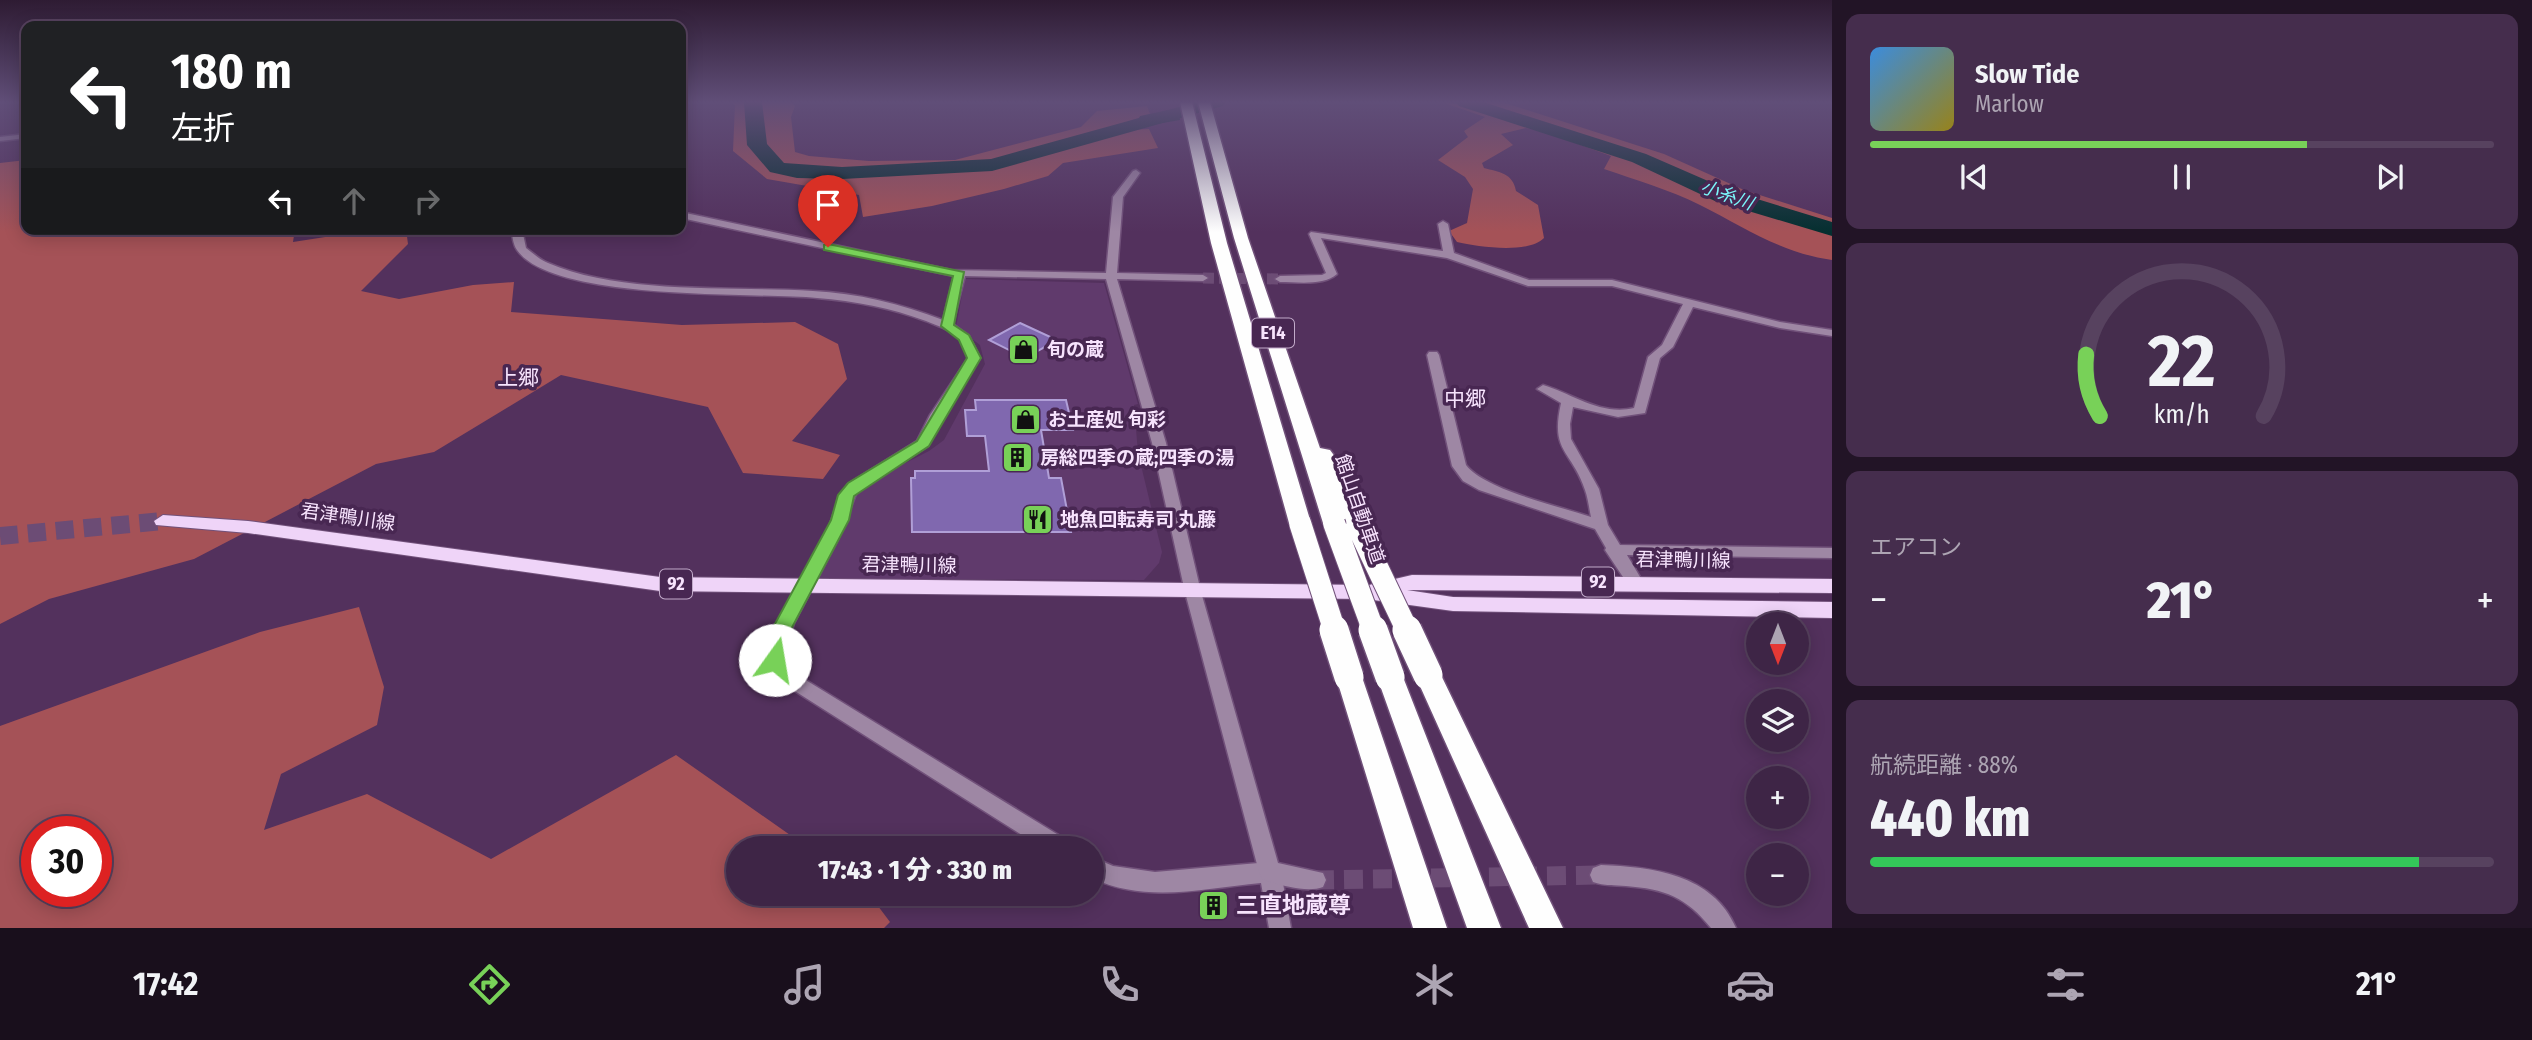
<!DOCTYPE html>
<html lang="ja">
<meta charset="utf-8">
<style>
body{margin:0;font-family:"Fira Sans Condensed","Noto Sans JP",sans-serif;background:#452d4d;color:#f1f3f6;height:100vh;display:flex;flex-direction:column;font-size:26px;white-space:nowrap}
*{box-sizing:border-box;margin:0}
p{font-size:23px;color:#ada5b3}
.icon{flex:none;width:38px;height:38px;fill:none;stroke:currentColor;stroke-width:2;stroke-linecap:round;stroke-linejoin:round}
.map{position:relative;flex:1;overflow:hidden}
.panel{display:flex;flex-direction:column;gap:14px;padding:14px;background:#221426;width:700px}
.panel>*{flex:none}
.guide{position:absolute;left:21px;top:21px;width:665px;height:214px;border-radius:14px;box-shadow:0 4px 18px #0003,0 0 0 2px #57425f;background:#202124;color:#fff;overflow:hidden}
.needle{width:46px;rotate:180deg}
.tools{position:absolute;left:1746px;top:612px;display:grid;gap:14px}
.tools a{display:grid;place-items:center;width:63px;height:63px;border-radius:50%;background:#3e2546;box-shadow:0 4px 18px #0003,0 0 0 2px #57425f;font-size:35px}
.speed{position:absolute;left:21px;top:816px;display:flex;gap:14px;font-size:35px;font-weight:700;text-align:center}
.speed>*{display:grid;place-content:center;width:91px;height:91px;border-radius:50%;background:#3e2546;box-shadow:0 4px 18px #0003,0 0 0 2px #57425f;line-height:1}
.speed .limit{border:10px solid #d22;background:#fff;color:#111}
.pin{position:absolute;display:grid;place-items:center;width:60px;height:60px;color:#fff;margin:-72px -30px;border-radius:50% 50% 50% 0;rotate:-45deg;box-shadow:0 0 7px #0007}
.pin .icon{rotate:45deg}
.me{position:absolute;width:77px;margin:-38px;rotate:13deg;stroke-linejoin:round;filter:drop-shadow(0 0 5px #0008)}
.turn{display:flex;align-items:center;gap:24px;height:147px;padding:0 35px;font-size:32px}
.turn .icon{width:91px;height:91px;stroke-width:2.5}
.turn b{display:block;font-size:49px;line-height:60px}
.lanes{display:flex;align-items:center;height:66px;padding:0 35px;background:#0003;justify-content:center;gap:35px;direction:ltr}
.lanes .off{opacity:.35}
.big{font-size:52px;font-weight:800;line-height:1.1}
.panel .tile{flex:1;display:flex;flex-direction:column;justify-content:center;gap:10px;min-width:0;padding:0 24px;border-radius:14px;background:#452d4d}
.panel .dial{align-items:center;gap:0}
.dial svg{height:182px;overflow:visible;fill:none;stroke:#57425f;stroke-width:7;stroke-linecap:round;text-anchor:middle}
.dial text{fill:#f1f3f6;stroke:none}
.song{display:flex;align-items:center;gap:21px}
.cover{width:84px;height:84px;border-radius:10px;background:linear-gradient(135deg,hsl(210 70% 55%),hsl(50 70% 35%))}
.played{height:7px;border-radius:4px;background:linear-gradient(90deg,#78d158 70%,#57425f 70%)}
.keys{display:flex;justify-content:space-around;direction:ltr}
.heat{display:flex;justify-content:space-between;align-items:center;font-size:38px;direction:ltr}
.charge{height:10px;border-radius:5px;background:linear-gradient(90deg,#34c759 88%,#57425f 0)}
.trip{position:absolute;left:726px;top:836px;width:378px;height:70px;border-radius:35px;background:#3e2546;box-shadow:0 4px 18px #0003,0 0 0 2px #57425f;font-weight:800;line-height:70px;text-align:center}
.menu{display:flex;height:112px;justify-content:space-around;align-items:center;background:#190f1c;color:#ada5b3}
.menu .icon{width:49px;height:49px}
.menu .selected{color:#78d158}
.menu b{font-size:32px;color:#f1f3f6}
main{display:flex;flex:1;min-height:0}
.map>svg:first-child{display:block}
</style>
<main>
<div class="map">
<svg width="1832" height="928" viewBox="0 0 1832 928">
<rect width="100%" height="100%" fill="#53315d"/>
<!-- built -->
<path fill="#603a6c" d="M965,279L1104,283L1138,404L1134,405L1138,453L1162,552L1159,563L1144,580L819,579L820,570L858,490L872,480L929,451L944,440L985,364L980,345L956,327Z"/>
<!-- forest -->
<path fill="#a55257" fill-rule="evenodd" d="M730,102H791L795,106L791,117L795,152L809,156L869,161L955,160L1081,127L1097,111L1147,106L1150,114L1124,123L1123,126L1126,130L1149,129L1158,148L1063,163L1048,176L1004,189L932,206L863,217L859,195L767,179L733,151L735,105Z
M1441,102L1493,108L1473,102H1502L1664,154L1744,190L1832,218V260C1781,253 1744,227 1700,205C1670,190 1636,180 1604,169L1611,156L1542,131L1526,128L1501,134L1513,145L1482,163L1484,168C1499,172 1513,173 1516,191L1538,205L1544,238C1529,254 1478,247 1457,242L1449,231L1467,223L1473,189L1465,177L1438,160L1468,137L1464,131L1485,117Z
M26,160V229H295L293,242L377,229H406L408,244L361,291L399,299L473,285L514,282L511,312L682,325L795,322L838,344L847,379L792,441L840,455L823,479L743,473L708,407L561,375L434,452L376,464L194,559L49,599L0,624V163Z
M359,607L384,687L377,725L281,774L264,830L367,794L491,859L676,755L810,849H738V894H869L890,922L884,928H0V726L260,632ZM96,831V891H37V831Z"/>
<!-- water -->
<path fill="#052f30" d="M1178,108L1180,120L1122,130L1123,123L1138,120L1140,116Z"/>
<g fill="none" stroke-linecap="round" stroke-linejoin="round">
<!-- river -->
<path fill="#052f30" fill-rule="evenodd" d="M744,102H762L767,144L784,163L842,167L991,159L1197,102H1226L1223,106L992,171L842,179L797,178L770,172L747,145Z
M1456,102H1483L1646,154L1731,191L1832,222V236L1715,201L1632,162L1459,106Z"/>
</g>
<!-- building -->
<path fill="#8068af" stroke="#b09fd7" stroke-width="2" d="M1020,323L1057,340L1025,358L989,340Z
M975,400H1066L1073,430H1041L1049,478H1061L1071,532H912L911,478H915V471H989L985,436H967L965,410H976Z"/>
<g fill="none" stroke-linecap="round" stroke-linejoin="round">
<!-- minor-tunnel -->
<path stroke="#6c4c75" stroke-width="11" stroke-dasharray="11 5" stroke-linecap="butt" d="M1203,278L1280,279"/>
<!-- tertiary-tunnel -->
<path stroke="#6c4c75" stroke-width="19" stroke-dasharray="19 10" stroke-linecap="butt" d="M1315,880L1601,875"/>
<!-- primary-tunnel -->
<path stroke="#6c4c75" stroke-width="18" stroke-dasharray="18 10" stroke-linecap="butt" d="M0,536L163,521"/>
<defs>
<path id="minor" d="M26,134V138L0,141V137Z
M1136,170L1140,173L1123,197L1117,273L1203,275L1208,278L1203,281L1117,279L1166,443L1201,592L1199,596H1187L1185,592L1152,443L1106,279L965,276L953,324L969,336L980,358L944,415L928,446L857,492L838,539L794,623L784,659L791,671L1070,842L1073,849H1044L779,681L766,660C777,614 802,579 824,538C833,520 836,500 848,484L917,441L930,415L968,358C965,352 964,344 959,339C951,329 937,326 926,321C891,308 855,301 817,298C756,292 553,302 517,250C513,244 512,236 512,229H522L526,248C533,253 540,260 548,263C622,295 732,286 813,291C857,293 901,304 943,320L954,276L681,218V212L951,270L1106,273L1113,197L1133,171Z
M1443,221L1448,224L1454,253L1529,280H1612L1780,322L1832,330V336L1780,328L1693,307L1673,347L1660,358L1645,413L1618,417L1573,407L1570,424L1571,439L1599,489L1608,525L1620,545L1832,548V558L1627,555L1643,582L1641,586H1629L1605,550L1606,548L1595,529L1479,490L1463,481L1452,466L1427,355L1429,352H1437L1439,355L1466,465C1485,490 1559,506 1591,517C1589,508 1588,498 1585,490C1571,449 1550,453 1561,403L1537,389L1543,385C1573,394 1601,416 1634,408L1648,357L1662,345L1683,304L1612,286H1528L1447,258L1321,238L1337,274C1323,286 1298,282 1280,282L1275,279L1280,276L1322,275L1326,273L1309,234L1311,232L1443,251L1438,224Z
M1092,857L1113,866L1155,872L1270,862L1278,865L1281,872L1291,928H1269L1261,883C1205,888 1146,904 1092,878Z"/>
<path id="tertiary" d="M1193,586L1199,588L1201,592L1278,863L1323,873L1326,880L1323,887C1307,893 1278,885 1262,879L1259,872L1185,592L1187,588Z
M1601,865C1652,867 1713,874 1736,928H1711C1686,897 1665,889 1626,886C1615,885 1604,886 1593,882L1590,875L1593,868Z"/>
<path id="primary" d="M163,515L248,521L660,577L1369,585L1412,575L1832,579V593L1407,590L1453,597L1832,602V618L1453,611L1366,599L660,591L248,533L156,525L154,521Z"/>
<path id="motorway" d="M1180,102H1192L1227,243L1311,523L1308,528H1292L1289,523L1211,243Z
M1198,102H1210L1248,238L1320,448L1330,450L1333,454L1368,525L1365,530H1349L1345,523L1334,530L1326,528L1323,523L1234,238Z
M1428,665L1437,668L1441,675L1563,928H1529L1415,675L1419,668Z
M1349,667L1358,670L1362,677L1447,928H1413L1336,677L1340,670Z
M1390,667L1399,670L1403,677L1501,928H1467L1377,677L1381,670Z"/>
</defs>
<!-- minor casing -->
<use href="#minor" stroke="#71517a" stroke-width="3"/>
<!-- tertiary casing -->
<use href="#tertiary" stroke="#71517a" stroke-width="3"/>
<!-- primary casing -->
<use href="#primary" stroke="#71517a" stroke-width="2"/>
<!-- motorway casing -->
<use href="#motorway" stroke="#71517a" stroke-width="3"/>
<!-- minor -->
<use href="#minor" fill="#9e87a4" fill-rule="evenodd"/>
<!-- tertiary -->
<use href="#tertiary" fill="#9e87a4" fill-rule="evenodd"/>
<!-- primary -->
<use href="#primary" fill="#efd4f8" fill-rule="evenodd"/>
<!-- motorway -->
<use href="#motorway" fill="#fefefe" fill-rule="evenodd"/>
<defs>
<path id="motorway-bridge-far1" d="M1300,523L1335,632
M1334,523L1374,632
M1357,525L1408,632"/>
<path id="motorway-bridge" d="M1334,630L1349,677
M1373,630L1390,677
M1407,630L1428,675"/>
</defs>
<!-- motorway-bridge-far1 casing -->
<use href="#motorway-bridge-far1" stroke="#71517a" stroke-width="24" stroke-linecap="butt"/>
<!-- motorway-bridge casing -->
<use href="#motorway-bridge" stroke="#71517a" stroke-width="32" stroke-linecap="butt"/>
<!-- motorway-bridge-far1 -->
<use href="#motorway-bridge-far1" stroke="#fefefe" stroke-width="22"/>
<!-- motorway-bridge -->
<use href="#motorway-bridge" stroke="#fefefe" stroke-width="29"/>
</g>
<!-- sky -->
<linearGradient id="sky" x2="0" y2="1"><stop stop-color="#2e1b33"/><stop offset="0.44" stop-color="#604e78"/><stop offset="1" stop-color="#604e78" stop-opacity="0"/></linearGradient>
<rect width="1832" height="232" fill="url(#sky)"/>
<!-- route -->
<path fill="#78d158" stroke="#4e8839" stroke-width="2" d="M828,244L964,272L954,325L969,335L981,358L929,446L854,496L849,520L789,633L782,665H768L765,660L770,633L831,520L838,495L848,483L917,441L967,358L959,340L941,326L953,276L824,250V245Z"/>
<!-- icons -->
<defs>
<symbol id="shop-square" viewBox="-11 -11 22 22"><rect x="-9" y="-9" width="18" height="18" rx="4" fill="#78d158" stroke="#482752"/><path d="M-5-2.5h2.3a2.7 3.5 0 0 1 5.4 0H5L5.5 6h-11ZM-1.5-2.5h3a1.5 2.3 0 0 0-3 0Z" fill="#111"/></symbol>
<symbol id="building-square" viewBox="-11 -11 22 22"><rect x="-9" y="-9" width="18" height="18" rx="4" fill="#78d158" stroke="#482752"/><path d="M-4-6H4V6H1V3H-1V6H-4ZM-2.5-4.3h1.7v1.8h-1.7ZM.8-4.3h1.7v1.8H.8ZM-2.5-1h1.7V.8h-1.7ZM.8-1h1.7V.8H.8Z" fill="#111"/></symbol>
<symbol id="restaurant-square" viewBox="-11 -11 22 22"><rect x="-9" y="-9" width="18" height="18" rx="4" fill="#78d158" stroke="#482752"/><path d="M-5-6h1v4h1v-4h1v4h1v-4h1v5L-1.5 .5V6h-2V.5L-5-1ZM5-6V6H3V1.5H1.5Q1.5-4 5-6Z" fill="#111"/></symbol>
</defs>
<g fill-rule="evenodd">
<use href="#shop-square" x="1006" y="332" width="35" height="35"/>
<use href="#shop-square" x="1008" y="402" width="35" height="35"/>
<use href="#building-square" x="1000" y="440" width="35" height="35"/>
<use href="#restaurant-square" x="1020" y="502" width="35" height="35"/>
<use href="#building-square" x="1196" y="888" width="35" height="35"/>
</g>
<g text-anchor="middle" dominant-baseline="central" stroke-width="7" stroke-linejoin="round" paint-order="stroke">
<!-- far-water labels -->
<g font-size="18" font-style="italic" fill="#7bf7fb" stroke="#482752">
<text transform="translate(1727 195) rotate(20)">小糸川</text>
</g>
<!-- shield labels -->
<g fill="#482752" stroke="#c2abca" stroke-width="2">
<rect x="1252" y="318.5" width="42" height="29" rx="5"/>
<rect x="1582" y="567.5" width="32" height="29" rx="5"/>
<rect x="660" y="569.5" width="32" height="29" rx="5"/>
</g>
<g font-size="18" font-weight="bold" fill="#f7e3fd">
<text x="1273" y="333">E14</text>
<text x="1598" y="582">92</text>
<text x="676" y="584">92</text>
</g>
<!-- poi labels -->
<g font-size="19" font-weight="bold" fill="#f7e3fd" stroke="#482752" text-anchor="start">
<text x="1047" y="349">旬の蔵</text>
<text x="1048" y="419">お土産処 旬彩</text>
<text x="1040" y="457">房総四季の蔵;四季の湯</text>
<text x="1060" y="519">地魚回転寿司 丸藤</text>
</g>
<!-- street labels -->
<g font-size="19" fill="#f7e3fd" stroke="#482752">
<text transform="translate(1360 509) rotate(71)">館山自動車道</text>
<text transform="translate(348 517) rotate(8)">君津鴨川線</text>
<text transform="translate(1683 560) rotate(1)">君津鴨川線</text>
<text transform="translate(909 565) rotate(1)">君津鴨川線</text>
</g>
<!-- neighbourhood labels -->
<g font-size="21" fill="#f7e3fd" stroke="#482752">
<text x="518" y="378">上郷</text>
<text x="1465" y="399">中郷</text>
</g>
<!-- near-poi labels -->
<g font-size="23" font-weight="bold" fill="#f7e3fd" stroke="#482752" text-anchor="start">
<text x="1236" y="905">三直地蔵尊</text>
</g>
</g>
</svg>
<div class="tools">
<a><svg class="needle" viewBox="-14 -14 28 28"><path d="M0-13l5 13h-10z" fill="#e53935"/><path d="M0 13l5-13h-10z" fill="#ada5b3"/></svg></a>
<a><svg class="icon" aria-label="layers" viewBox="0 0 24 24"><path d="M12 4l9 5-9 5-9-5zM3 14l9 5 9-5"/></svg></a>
<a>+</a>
<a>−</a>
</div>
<div class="speed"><div class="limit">30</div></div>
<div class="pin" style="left:828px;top:247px;background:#d93025"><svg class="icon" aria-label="arrive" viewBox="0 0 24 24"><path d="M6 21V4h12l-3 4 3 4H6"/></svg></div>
<svg class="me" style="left:775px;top:660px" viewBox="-20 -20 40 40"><circle r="19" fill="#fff"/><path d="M0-13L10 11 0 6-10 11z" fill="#78d158"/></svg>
<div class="trip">17:43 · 1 分 · 330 m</div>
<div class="guide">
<div class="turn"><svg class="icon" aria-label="left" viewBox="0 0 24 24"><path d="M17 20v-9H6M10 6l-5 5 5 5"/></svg><div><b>180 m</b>左折</div></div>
<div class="lanes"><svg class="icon" aria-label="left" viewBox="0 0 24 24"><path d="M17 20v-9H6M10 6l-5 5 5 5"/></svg><svg class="icon off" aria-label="ahead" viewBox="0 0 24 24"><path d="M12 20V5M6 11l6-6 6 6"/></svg><svg class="icon off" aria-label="right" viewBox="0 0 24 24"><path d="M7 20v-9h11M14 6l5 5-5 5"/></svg></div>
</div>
</div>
<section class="panel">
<div class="tile">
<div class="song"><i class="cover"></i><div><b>Slow Tide</b><p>Marlow</p></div></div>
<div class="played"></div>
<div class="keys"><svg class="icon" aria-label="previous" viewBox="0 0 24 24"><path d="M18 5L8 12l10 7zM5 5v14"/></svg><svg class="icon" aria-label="pause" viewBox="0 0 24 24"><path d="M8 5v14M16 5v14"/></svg><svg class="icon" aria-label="next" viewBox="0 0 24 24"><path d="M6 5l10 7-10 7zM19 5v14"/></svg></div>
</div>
<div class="tile dial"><svg viewBox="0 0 100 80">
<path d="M14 69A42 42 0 1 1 86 69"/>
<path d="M14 69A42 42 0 0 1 8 42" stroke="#78d158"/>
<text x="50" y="56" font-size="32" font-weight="700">22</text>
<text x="50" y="72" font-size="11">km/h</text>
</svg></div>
<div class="tile"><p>エアコン</p>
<div class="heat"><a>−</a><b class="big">21°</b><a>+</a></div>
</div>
<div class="tile"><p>航続距離 · 88%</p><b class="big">440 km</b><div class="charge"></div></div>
</section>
</main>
<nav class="menu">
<b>17:42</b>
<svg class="icon selected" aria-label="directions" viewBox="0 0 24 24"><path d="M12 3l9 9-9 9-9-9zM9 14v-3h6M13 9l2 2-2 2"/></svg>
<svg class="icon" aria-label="music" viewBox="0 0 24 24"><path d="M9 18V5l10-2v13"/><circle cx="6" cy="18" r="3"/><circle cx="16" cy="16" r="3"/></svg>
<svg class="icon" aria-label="phone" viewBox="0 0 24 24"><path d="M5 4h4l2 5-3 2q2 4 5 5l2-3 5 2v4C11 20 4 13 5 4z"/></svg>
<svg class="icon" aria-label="climate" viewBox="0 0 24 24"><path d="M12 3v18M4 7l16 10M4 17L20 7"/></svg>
<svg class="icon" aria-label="car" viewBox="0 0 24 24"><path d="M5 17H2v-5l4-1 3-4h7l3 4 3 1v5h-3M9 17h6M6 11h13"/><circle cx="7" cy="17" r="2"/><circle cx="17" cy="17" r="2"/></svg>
<svg class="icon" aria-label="filters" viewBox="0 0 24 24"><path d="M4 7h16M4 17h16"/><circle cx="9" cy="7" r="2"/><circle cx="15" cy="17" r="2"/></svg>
<b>21°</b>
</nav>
